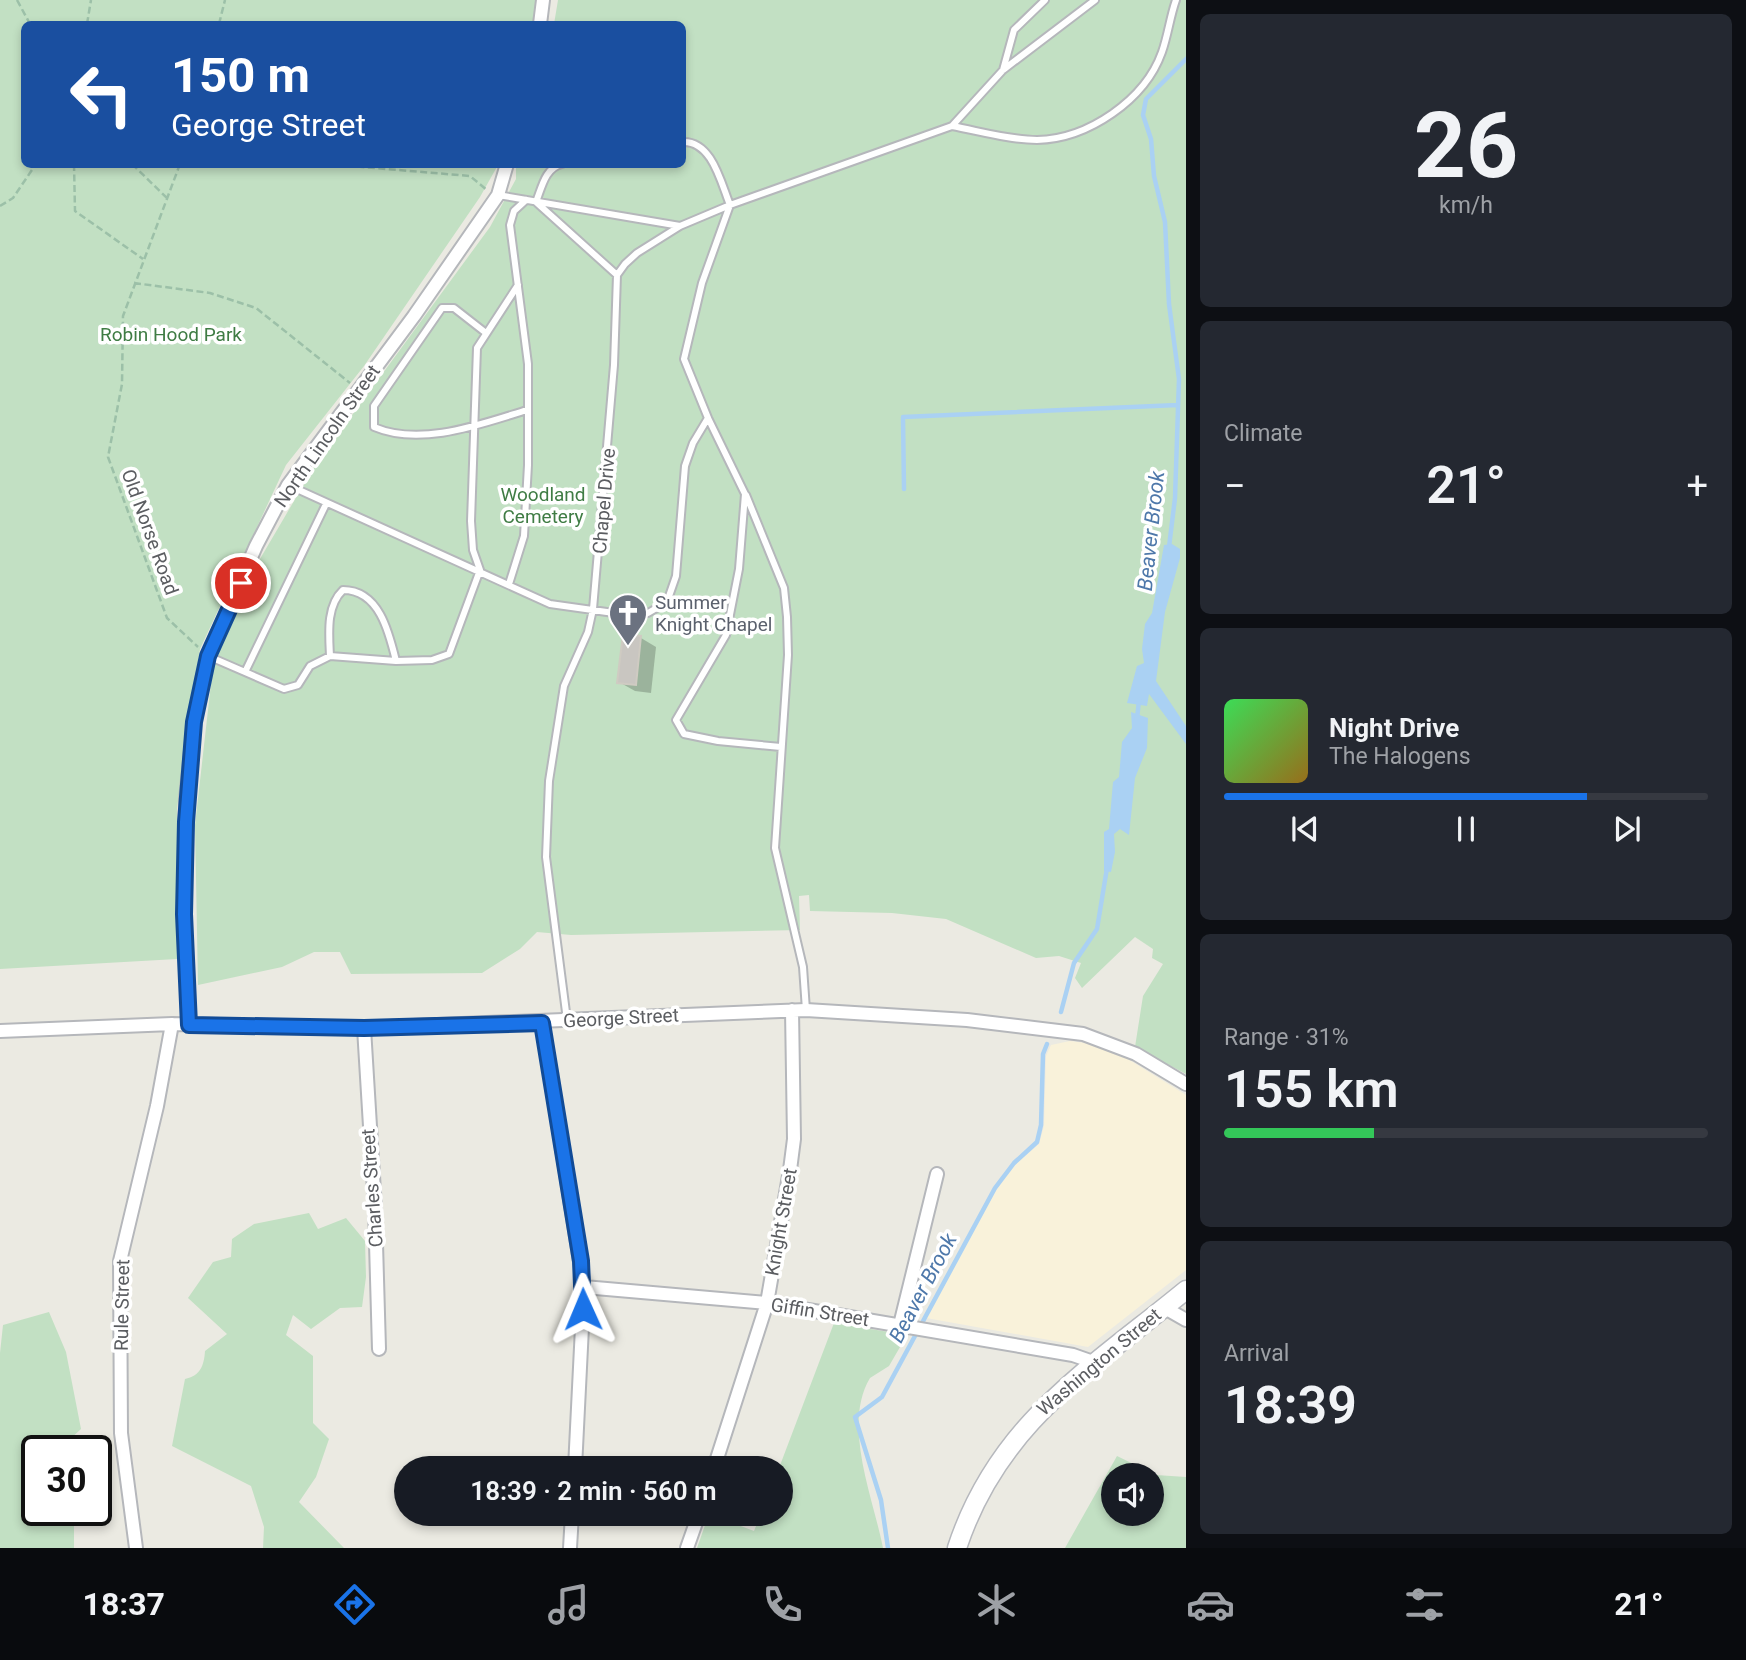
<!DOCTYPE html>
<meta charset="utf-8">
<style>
body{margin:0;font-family:Roboto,sans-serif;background:#242831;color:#f1f3f6;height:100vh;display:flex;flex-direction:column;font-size:26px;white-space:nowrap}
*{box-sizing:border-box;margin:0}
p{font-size:23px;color:#9ea1a6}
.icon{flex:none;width:38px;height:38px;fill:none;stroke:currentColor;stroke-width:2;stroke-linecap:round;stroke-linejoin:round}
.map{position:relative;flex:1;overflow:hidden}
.panel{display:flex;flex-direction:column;gap:14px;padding:14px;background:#0d0f14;width:560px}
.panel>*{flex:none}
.banner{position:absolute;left:21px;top:21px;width:665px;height:147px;border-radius:10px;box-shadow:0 4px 10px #0003;background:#1a4fa0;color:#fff;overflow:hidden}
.tools{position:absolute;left:1101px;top:1463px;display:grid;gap:14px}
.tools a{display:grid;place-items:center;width:63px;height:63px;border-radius:50%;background:#171b24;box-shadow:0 4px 10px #0003;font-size:35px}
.speed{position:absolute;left:21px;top:1435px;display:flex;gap:14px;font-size:35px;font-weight:700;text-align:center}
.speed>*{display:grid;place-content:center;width:91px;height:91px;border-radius:50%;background:#171b24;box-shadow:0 4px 10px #0003;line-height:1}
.speed .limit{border:4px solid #111;border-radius:10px;background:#fff;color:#111}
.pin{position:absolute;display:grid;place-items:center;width:60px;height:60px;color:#fff;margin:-30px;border:4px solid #fff;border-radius:50%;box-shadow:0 2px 7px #0007}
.me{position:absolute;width:77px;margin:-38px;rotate:359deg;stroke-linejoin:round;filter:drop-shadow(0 0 5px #0008)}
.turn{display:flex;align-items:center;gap:24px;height:147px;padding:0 35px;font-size:32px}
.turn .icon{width:91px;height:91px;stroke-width:2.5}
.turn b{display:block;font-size:49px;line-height:60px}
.big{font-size:52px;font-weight:600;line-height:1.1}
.panel .widget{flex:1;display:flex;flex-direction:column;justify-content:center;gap:10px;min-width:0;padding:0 24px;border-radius:10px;background:#242831}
.panel .dial{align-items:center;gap:0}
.dial b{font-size:91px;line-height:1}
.song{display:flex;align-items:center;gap:21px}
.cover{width:84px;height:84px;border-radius:10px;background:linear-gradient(135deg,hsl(130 70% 55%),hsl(40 70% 35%))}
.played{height:7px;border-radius:4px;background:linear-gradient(90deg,#1a73e8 75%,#363941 75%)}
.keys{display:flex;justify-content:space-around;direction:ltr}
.heat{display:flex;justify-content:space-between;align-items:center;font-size:38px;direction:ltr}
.charge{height:10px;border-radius:5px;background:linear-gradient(90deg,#34c759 31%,#363941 0)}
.trip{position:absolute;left:394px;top:1456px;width:399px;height:70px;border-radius:35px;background:#171b24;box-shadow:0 4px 10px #0003;font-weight:600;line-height:70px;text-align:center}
.tabs{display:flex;height:112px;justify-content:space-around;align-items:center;background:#090b0e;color:#9ea1a6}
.tabs .icon{width:49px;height:49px}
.tabs .selected{color:#1a73e8}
.tabs b{font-size:32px;color:#f1f3f6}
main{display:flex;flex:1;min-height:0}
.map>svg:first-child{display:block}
</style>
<main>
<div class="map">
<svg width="1186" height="1548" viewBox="0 0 1186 1548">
<rect width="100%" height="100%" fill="#ebeae2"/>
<!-- commercial -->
<path fill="#f9f2da" d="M1070,1041L1093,1044L1123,1056L1186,1095V1270L1088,1347L926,1318L995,1192L1016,1164L1039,1144L1044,1126L1046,1056L1051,1045Z"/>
<!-- green -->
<path fill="#c2e0c3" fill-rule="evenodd" d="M0,0H542L537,24H24V164L498,165L480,197L364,366L286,465L200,649L177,808V959L0,969Z
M558,0H1186V1074L1135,1047L1143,996L1163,964L1152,958L1153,949L1135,937L1082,988L1075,978L1081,963L1059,956L1036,958L946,919L892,913L810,911L809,895L799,896L800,930L571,935L537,932L520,949L482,973L351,974L340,952H314L282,967L198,985L195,825L214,657L257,564L314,467L490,227L516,179V165L682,164V24H554Z
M309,1213L318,1229L346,1218L365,1241L366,1277L362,1307L340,1308L311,1329L293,1315L286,1335L313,1356V1423L329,1439L316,1477L299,1502L344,1548H263L264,1527L251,1486L172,1446L185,1379C200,1376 204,1366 205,1351L227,1334L188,1298L213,1262L231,1257L232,1239L254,1224Z
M49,1312L66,1352L81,1429L57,1451H37V1510H74V1548H0V1353L3,1325Z
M834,1323L907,1335L889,1366L870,1378C842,1425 873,1497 883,1548H697L709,1514L754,1531L761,1514H780L779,1468Z
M1117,1456L1156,1475L1186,1477V1548H1065ZM1113,1475H1152V1514H1113Z"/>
<!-- water -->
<path fill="#aad1f3" d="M1172,544L1180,549V558L1165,612L1156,681L1186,726V744L1149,694L1147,706L1127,703L1137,666L1144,663L1142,649L1145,624L1152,613L1164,545Z
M1131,712L1148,718L1147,748L1135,778L1129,835L1120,829L1114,834L1115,852L1111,872L1104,871V832L1109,829L1113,782L1119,777L1122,742L1132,728Z"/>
<!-- shadow -->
<path fill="#0003" d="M641,638L656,647L651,693L635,691L619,682Z"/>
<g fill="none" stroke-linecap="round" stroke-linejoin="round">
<!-- stream -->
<path stroke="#aad1f3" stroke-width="4.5" d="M904,489L903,417L1178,405
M1169,547L1175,498L1179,379L1169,304L1165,222L1154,176L1151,139L1143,115L1146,99L1186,59
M1137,719L1139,700
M1061,1012L1074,963L1097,929L1107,868
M888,1548L881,1500L855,1417L882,1397L995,1188L1014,1163L1037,1142L1041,1125L1043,1054L1047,1044"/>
</g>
<!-- building -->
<path fill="#c9c6c1" stroke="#cfcbc2" stroke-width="2" d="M623,634L641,636L636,685L617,683Z"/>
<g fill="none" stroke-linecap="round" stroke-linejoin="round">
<defs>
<path id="lane" d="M1003,70L1014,30L1045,0
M952,126C979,131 1010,140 1037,140C1088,139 1145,100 1162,52C1168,35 1170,17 1176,0
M682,142C712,140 721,183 730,205L702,283L684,359L708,418L745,494L739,569L726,635L676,720L684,734L718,741L781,747
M562,164C545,168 542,187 536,202L617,275
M498,195L680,226
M486,333L454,308H442L374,406V427C421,447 481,424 527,410
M288,485L550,604L628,615L648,613L667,602L676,576L685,466L693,443L708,418
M746,495L784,588L787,617L788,655L775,848L803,967L806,1010
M509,584L524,536L528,465V364L510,225L514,211L526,200
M208,656L284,689L298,685L310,666L330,656L396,661L432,660L449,654L480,570L473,550L471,521L477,348L518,285
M330,656C329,634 326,606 343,590C379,590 389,632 396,661
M246,670L326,504
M567,1020L546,857L549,781L564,686L588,632L593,609L614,365L617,275L625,264L637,253L680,226L730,205L952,126L1003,70L1095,0"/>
<path id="street" d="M540,24L543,0
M542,1022L584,1287L575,1468
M189,1025L184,913L186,799L194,722L208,656L256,546L288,485L414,316L498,195L507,164
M364,1028L375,1208L379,1349
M0,1031L172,1024L364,1028L806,1010L967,1020L1083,1034L1136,1054L1186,1084
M584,1287L767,1303L1073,1355L1093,1362
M1165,1308L1186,1320
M900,1325L937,1174
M714,1468L767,1303L790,1170L794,1139L792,1010
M136,1548L121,1433L120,1261L157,1106L172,1024
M570,1548L572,1514
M687,1548L699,1514"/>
<path id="secondary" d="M957,1548C998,1423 1090,1369 1186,1290"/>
</defs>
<!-- lane casing -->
<use href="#lane" stroke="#b5b7bb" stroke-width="10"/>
<!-- street casing -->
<use href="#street" stroke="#b5b7bb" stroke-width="16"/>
<!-- secondary casing -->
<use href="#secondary" stroke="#b6b8bd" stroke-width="21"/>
<!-- path -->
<path stroke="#9cc0a8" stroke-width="2.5" stroke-dasharray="7 3.5" stroke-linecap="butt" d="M17,0L30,24
M87,24L91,0
M219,24L225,0
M74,164L75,211L143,259
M132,164L169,200
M180,164L123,316L122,384L108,457L167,618L198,647
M326,164L470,176L488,191
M0,206L13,198L36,164
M134,283L210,293L256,308L350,383"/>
<!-- lane -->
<use href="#lane" stroke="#fff" stroke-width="6"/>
<!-- street -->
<use href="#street" stroke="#fff" stroke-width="12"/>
<!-- secondary -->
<use href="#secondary" stroke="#fff" stroke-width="18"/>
</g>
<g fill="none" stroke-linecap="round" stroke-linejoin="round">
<defs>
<path id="route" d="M241,583L208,656L194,722L186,822L184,914L189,1025L364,1028L542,1023L581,1261L583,1309"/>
</defs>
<!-- route casing -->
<use href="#route" stroke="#114b97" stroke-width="18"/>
<!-- route -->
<use href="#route" stroke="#1a73e8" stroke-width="12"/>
</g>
<!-- icons -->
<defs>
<symbol id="church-pin" viewBox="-11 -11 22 30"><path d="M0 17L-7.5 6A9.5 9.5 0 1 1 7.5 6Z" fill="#6b7280" stroke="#fff"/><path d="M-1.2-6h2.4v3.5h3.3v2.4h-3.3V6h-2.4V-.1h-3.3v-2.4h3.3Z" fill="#fff"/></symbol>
</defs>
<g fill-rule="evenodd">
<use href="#church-pin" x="606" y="591" width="44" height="60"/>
</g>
<g text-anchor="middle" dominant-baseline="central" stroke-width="7" stroke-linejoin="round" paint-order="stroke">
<!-- park labels -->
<g font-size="19" fill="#3f7c44" stroke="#fff">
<text x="171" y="334">Robin Hood Park</text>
<text x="543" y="494">Woodland<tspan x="543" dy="22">Cemetery</tspan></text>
</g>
<!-- street labels -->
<g font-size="19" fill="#5b5d61" stroke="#fff">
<text transform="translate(327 436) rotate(-55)">North Lincoln Street</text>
<text transform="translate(604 501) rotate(-85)">Chapel Drive</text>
<text transform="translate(150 532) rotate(70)">Old Norse Road</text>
<text transform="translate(621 1018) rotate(-3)">George Street</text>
<text transform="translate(372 1188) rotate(-94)">Charles Street</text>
<text transform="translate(781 1222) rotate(-80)">Knight Street</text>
<text transform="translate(122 1305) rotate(-89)">Rule Street</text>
<text transform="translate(820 1312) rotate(9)">Giffin Street</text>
<text transform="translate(1099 1362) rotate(-40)">Washington Street</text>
</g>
<!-- worship labels -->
<g font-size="19" fill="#5b616d" stroke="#fff" text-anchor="start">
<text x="655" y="602">Summer<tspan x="655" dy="22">Knight Chapel</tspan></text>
</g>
<!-- water labels -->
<g font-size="21" font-style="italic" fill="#4e78aa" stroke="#fff">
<text transform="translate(1151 531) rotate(-84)">Beaver Brook</text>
<text transform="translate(923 1288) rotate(-62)">Beaver Brook</text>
</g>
</g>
</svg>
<div class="tools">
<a><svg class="icon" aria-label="sound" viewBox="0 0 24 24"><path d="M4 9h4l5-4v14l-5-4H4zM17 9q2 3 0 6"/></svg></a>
</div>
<div class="speed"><div class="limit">30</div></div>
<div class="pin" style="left:241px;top:583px;background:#d93025"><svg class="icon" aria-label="arrive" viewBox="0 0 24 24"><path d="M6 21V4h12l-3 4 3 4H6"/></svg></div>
<svg class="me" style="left:583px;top:1309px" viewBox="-20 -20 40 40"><path d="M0-17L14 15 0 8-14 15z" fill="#1a73e8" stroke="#fff" stroke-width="4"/></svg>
<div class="trip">18:39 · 2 min · 560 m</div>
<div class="banner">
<div class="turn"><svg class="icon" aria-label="left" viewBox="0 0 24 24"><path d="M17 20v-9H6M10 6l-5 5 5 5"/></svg><div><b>150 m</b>George Street</div></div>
</div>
</div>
<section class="panel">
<div class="widget dial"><b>26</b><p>km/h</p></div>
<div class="widget"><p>Climate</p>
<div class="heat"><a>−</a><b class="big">21°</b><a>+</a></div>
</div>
<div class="widget">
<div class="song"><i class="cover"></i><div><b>Night Drive</b><p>The Halogens</p></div></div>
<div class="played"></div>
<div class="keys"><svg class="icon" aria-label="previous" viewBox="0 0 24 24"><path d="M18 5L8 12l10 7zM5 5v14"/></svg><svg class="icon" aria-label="pause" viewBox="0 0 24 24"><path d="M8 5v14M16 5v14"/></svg><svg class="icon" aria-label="next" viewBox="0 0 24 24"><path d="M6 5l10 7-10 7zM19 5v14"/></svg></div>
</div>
<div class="widget"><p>Range · 31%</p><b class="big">155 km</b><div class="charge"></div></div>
<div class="widget"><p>Arrival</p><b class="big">18:39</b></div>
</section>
</main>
<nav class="tabs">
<b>18:37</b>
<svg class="icon selected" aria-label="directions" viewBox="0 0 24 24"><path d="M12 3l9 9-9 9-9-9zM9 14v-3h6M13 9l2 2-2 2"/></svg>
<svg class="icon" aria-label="music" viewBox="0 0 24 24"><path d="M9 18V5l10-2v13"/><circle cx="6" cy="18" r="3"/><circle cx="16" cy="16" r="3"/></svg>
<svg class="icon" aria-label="phone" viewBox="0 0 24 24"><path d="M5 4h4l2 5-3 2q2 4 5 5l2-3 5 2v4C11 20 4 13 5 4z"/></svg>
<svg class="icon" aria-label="climate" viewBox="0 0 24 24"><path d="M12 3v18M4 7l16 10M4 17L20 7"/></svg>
<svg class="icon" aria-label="car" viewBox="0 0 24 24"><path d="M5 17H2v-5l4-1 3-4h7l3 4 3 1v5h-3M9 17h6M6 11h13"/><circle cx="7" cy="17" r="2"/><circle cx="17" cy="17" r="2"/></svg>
<svg class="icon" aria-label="filters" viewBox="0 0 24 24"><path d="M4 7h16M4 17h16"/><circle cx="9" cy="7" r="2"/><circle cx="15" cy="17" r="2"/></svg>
<b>21°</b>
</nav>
